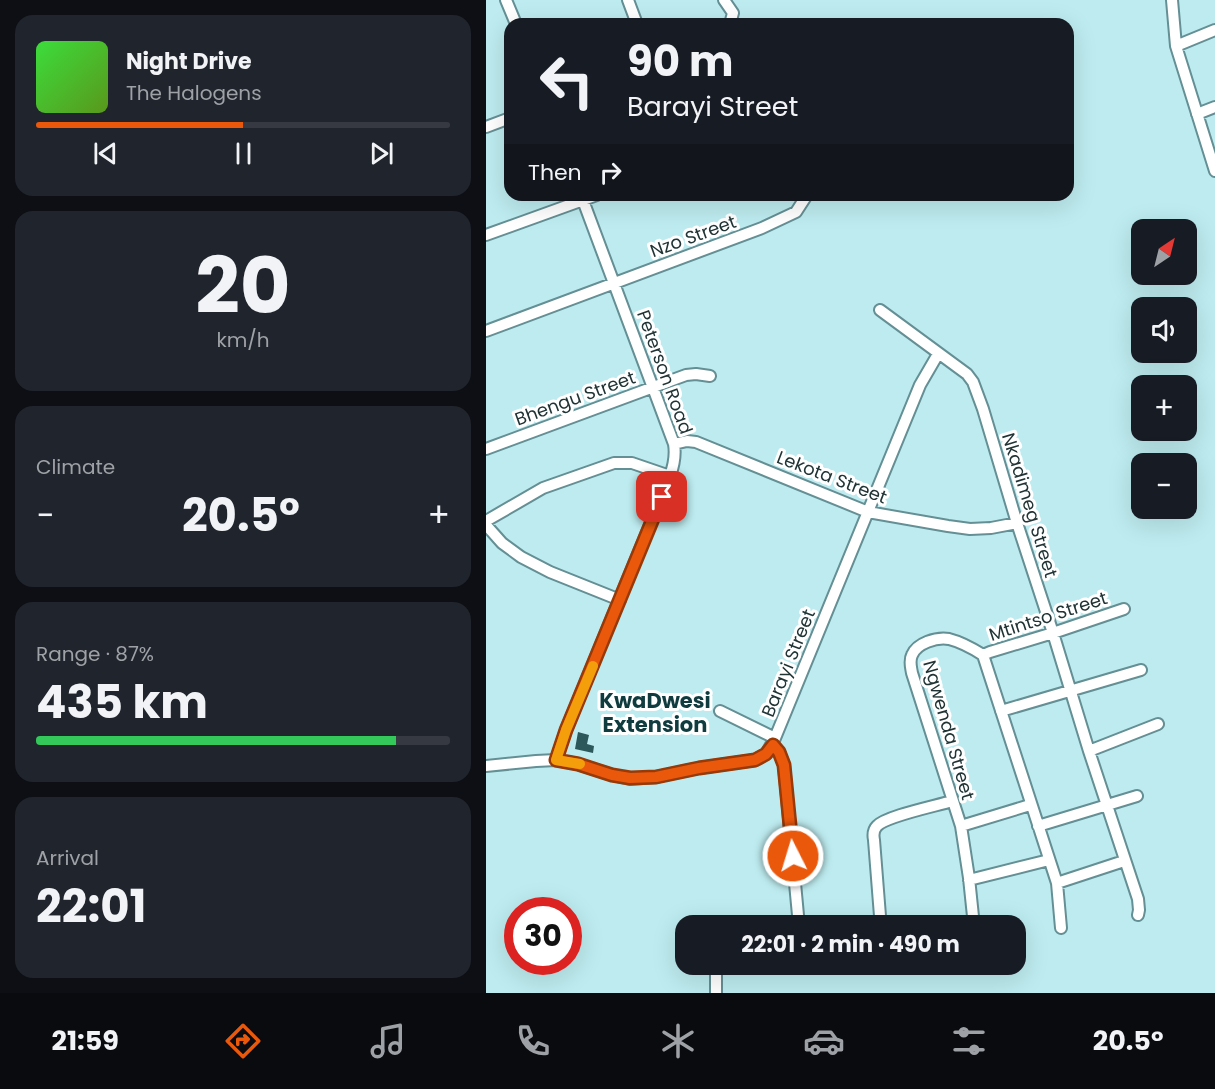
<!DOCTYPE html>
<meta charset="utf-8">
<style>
body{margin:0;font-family:Poppins,sans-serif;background:#20242c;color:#f1f3f6;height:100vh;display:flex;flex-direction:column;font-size:22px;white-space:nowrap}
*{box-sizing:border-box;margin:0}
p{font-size:20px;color:#9ea1a6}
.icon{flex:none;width:33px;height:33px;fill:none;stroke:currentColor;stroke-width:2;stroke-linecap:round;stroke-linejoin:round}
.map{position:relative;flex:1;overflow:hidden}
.panel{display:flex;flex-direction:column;gap:15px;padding:15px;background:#0d0f14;width:486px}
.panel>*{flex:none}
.hud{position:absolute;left:18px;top:18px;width:570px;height:183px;border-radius:18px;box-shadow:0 6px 24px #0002;background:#171b24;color:#f1f3f6;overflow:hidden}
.needle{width:39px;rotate:35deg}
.tools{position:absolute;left:645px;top:219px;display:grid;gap:12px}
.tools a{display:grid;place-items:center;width:66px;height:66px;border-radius:12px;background:#171b24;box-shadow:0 6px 24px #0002;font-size:30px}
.speed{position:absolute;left:18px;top:897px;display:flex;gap:12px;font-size:30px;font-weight:700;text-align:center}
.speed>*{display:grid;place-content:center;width:78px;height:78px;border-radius:50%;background:#171b24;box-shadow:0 6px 24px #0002;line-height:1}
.speed .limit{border:9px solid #d22;background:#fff;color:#111}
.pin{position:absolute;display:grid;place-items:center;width:51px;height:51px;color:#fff;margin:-26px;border-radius:12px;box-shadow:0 3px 9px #0006}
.me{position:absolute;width:66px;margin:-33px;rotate:355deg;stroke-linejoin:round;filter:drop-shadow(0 0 4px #0008)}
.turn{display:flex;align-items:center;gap:21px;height:126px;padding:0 24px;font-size:27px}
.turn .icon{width:78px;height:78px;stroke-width:2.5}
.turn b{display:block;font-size:42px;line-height:51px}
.then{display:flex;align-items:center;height:57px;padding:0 24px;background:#0003;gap:12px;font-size:22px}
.big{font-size:45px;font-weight:700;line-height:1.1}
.panel .card{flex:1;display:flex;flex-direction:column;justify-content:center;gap:9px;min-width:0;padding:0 21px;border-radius:18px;background:#20242c}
.panel .dial{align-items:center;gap:0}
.dial b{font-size:78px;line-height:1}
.song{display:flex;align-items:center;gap:18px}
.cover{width:72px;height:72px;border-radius:9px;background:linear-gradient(135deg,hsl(120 70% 55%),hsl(90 70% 35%))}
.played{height:6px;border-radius:3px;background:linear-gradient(90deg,#ea580c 50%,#363941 50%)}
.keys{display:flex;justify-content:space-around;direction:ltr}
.heat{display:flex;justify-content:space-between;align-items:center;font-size:33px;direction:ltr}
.charge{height:9px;border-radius:4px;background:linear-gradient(90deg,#34c759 87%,#363941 0)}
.trip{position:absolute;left:189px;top:915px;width:351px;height:60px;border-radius:18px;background:#171b24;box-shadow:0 6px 24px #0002;font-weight:700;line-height:60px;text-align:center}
.tabs{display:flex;height:96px;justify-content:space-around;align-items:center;background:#090b0e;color:#9ea1a6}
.tabs .icon{width:42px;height:42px}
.tabs .selected{color:#ea580c}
.tabs b{font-size:27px;color:#f1f3f6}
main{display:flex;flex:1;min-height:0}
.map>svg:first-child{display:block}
</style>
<main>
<section class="panel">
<div class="card">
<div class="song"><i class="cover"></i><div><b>Night Drive</b><p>The Halogens</p></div></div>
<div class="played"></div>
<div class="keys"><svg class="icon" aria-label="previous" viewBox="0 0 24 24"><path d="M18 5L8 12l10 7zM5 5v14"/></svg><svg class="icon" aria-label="pause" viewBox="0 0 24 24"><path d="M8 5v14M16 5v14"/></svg><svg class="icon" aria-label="next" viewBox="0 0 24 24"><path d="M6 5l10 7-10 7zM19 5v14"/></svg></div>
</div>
<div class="card dial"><b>20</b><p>km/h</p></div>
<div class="card"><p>Climate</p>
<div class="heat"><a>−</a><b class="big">20.5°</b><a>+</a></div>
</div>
<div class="card"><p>Range · 87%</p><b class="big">435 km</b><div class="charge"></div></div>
<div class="card"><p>Arrival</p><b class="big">22:01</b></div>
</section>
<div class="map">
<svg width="729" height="993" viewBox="0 0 729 993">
<rect width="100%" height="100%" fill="#bdebef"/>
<!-- building -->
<path fill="#2c575b" d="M92,732L103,735L101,744L108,746L107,753L89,749Z"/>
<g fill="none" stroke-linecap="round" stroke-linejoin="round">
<defs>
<path id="minor" d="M20,0L30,24
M142,0L151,24
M238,0L247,13L244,24
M686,0L690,46L729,171
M690,46L729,30
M711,114L729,107
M0,127L24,118
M0,235L111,195
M394,310L481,374L487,382L497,409L531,523L567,633L603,751L652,899L653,910L652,915
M0,331L276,228L310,212L321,195
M188,444L201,441L210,442L382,512L462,526L484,529L505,528L531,523
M0,449L200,375L210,374L224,376
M0,521L57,488L128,463H146L184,476
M0,525L16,543L35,557L64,572L134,600
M497,655L504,652L567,633L638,609
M234,711L289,738
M515,711L655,670
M287,745L293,752L298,765L313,926
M603,751L672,724
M70,760L80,730L184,476C188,465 190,456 188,444L95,195
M0,766L50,761L70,760L92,764L126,775L144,779L170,777L213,768L269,760L280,754L289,738L434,385L452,354
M475,826L544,805
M552,826L651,796
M483,880L563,860
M571,883L638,861
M393,926L394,916L388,840C387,835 387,830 391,826C400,816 450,806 466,801
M488,926L483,878L475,826L426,673C425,667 423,661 426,655C431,643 450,637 463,639C475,642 486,648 497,655L571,883L575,928
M230,993V964"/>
</defs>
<!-- minor casing -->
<use href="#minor" stroke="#648f94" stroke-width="14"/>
<!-- minor -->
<use href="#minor" stroke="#fff" stroke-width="10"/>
</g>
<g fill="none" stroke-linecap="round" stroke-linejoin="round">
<defs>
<path id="route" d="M176,497L80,730L70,760L92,764L126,775L144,778L170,777L213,768L269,760L280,754L287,745L293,752L298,765L307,856"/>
</defs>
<!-- route casing -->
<use href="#route" stroke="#983908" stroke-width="15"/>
<!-- route -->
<use href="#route" stroke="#ea580c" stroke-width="10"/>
<!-- slow -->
<path stroke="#f59e0b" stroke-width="10" d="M94,764L70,760L80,730L107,666"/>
</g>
<g text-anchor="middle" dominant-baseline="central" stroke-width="6" stroke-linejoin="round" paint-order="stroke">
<!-- street labels -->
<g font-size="18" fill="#213435" stroke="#fff">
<text transform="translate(207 236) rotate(-20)">Nzo Street</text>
<text transform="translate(179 372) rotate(70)">Peterson Road</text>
<text transform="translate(89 398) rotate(-20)">Bhengu Street</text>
<text transform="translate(346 477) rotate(21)">Lekota Street</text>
<text transform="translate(544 505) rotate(73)">Nkadimeg Street</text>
<text transform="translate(562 616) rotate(-18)">Mtintso Street</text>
<text transform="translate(302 663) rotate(-68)">Barayi Street</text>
<text transform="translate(463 730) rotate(74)">Ngwenda Street</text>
</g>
<!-- quarter labels -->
<g font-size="21" font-weight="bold" fill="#103c40" stroke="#fff">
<text x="169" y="700">KwaDwesi<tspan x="169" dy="24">Extension</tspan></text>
</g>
</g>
</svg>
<div class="tools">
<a><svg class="needle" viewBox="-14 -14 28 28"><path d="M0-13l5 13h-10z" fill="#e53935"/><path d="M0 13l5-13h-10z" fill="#9ea1a6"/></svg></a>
<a><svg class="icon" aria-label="sound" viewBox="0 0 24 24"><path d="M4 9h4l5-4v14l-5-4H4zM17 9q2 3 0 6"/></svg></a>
<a>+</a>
<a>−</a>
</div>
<div class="speed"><div class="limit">30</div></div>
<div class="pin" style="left:176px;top:497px;background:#d93025"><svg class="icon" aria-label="arrive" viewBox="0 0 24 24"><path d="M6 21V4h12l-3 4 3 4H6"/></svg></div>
<svg class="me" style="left:307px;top:856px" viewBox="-20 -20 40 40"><circle r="17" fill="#ea580c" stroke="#fff" stroke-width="3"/><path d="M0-11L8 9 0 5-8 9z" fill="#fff"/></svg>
<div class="trip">22:01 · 2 min · 490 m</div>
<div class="hud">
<div class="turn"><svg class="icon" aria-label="left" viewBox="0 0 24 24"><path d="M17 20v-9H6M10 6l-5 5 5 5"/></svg><div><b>90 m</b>Barayi Street</div></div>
<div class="then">Then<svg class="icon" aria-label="right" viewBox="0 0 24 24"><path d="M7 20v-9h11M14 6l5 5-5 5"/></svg></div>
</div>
</div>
</main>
<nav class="tabs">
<b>21:59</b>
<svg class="icon selected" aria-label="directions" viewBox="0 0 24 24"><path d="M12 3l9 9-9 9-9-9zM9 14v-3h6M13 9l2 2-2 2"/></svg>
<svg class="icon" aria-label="music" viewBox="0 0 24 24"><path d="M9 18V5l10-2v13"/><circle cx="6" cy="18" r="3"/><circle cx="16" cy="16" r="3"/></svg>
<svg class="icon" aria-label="phone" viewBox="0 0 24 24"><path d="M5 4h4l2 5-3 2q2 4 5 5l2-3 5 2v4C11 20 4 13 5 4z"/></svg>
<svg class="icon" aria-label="climate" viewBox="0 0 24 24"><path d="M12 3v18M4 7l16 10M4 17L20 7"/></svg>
<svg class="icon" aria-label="car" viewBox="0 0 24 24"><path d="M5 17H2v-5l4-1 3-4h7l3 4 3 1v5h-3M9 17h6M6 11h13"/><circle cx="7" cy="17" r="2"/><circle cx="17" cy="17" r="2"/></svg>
<svg class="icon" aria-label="filters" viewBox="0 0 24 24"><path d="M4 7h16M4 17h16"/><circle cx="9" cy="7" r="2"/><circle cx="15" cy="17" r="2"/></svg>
<b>20.5°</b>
</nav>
